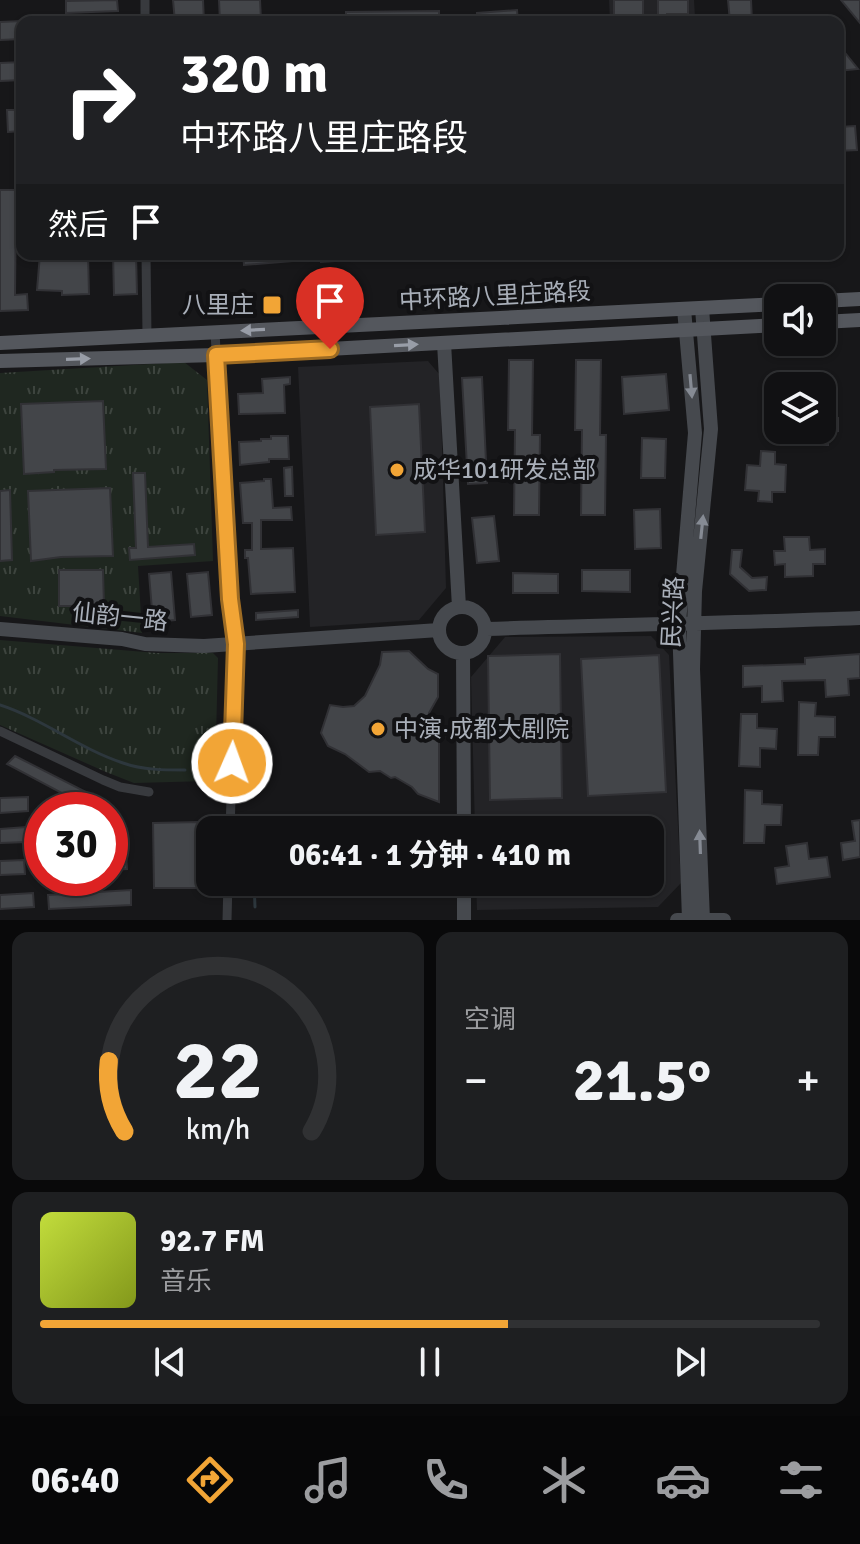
<!DOCTYPE html>
<html lang="zh">
<meta charset="utf-8">
<style>
body{margin:0;font-family:Signika,"Noto Sans SC",sans-serif;background:#1e1f21;color:#f1f3f6;height:100vh;display:flex;flex-direction:column;font-size:30px;white-space:nowrap}
*{box-sizing:border-box;margin:0}
p{font-size:26px;color:#9c9da0}
.icon{flex:none;width:44px;height:44px;fill:none;stroke:currentColor;stroke-width:2;stroke-linecap:round;stroke-linejoin:round}
.map{position:relative;height:920px;overflow:hidden}
.panel{display:flex;flex-direction:column;gap:12px;padding:12px;background:#09090a;flex:1}
.panel>*{flex:none}
.top-card{position:absolute;left:16px;top:16px;width:828px;height:244px;border-radius:16px;box-shadow:0 2px 6px #0004,0 0 0 2px #303133;background:#202124;color:#fff;overflow:hidden}
.fabs{position:absolute;left:764px;top:284px;display:grid;gap:16px}
.fabs a{display:grid;place-items:center;width:72px;height:72px;border-radius:16px;background:#111113;box-shadow:0 2px 6px #0004,0 0 0 2px #303133;font-size:40px}
.speed{position:absolute;left:24px;top:792px;display:flex;gap:16px;font-size:40px;font-weight:700;text-align:center}
.speed>*{display:grid;place-content:center;width:104px;height:104px;border-radius:50%;background:#111113;box-shadow:0 2px 6px #0004,0 0 0 2px #303133;line-height:1}
.speed .limit{border:12px solid #d22;background:#fff;color:#111}
.pin{position:absolute;display:grid;place-items:center;width:68px;height:68px;color:#fff;margin:-82px -34px;border-radius:50% 50% 50% 0;rotate:-45deg;box-shadow:0 0 8px #0007}
.pin .icon{rotate:45deg}
.me{position:absolute;width:88px;margin:-44px;rotate:2deg;stroke-linejoin:round;filter:drop-shadow(0 0 6px #0008)}
.turn{display:flex;align-items:center;gap:28px;height:168px;padding:0 32px;font-size:36px}
.turn .icon{width:104px;height:104px;stroke-width:2.5}
.turn b{display:block;font-size:56px;line-height:68px}
.then{display:flex;align-items:center;height:76px;padding:0 32px;background:#0003;gap:16px;font-size:30px}
.big{font-size:60px;font-weight:700;line-height:1.1}
.panel .tile{flex:1;display:flex;flex-direction:column;justify-content:center;gap:12px;min-width:0;padding:0 28px;border-radius:16px;background:#1e1f21}
.panel .dial{align-items:center;gap:0}
.dial svg{height:208px;overflow:visible;fill:none;stroke:#303133;stroke-width:7;stroke-linecap:round;text-anchor:middle}
.dial text{fill:#f1f3f6;stroke:none}
.song{display:flex;align-items:center;gap:24px}
.cover{width:96px;height:96px;border-radius:12px;background:linear-gradient(135deg,hsl(70 70% 55%),hsl(70 70% 35%))}
.played{height:8px;border-radius:4px;background:linear-gradient(90deg,#f2a536 60%,#303133 60%)}
.keys{display:flex;justify-content:space-around;direction:ltr}
.heat{display:flex;justify-content:space-between;align-items:center;font-size:44px;direction:ltr}
.panel .tiles{flex:1;display:grid;gap:12px;grid-template-columns:1fr 1fr}
.tile:last-child{grid-column:span 2}
.trip{position:absolute;left:196px;top:816px;width:468px;height:80px;border-radius:16px;background:#111113;box-shadow:0 2px 6px #0004,0 0 0 2px #303133;font-weight:700;line-height:80px;text-align:center}
.tab-bar{display:flex;height:128px;justify-content:space-around;align-items:center;background:#070708;color:#9c9da0}
.tab-bar .icon{width:56px;height:56px}
.tab-bar .on{color:#f2a536}
.tab-bar b{font-size:36px;color:#f1f3f6}
.map>svg:first-child{display:block}
</style>
<div class="map">
<svg width="860" height="920" viewBox="0 0 860 920">
<defs>
<pattern id="park-tufts" width="24" height="20" patternUnits="userSpaceOnUse" patternTransform="scale(2)"><rect width="24" height="20" fill="#1f2720"/><path d="M3 7l-1-3M5 7V3M7 7l1-3M15 17l-1-3M17 17v-4M19 17l1-3" fill="none" stroke="#3d443e"/></pattern>
</defs>
<rect width="100%" height="100%" fill="#171719"/>
<!-- built -->
<path fill="#232326" d="M609,0H694L695,17L610,22Z
M428,361L440,375L446,588L419,620L310,627L298,367Z
M651,636L669,655L681,883L658,907L477,910L476,882H650V830H475L471,677L505,637Z"/>
<!-- park -->
<path fill="url(#park-tufts)" d="M184,362L207,380L213,561L138,566L142,633L0,616V373Z
M0,640L157,653H213L218,658L215,776L207,781L134,783L106,772L0,725Z"/>
<g fill="none" stroke-linecap="round" stroke-linejoin="round">
<!-- stream -->
<path stroke="#2d373d" stroke-width="3" d="M0,705C43,719 80,749 123,763C143,770 164,770 185,770
M254,882L255,907"/>
</g>
<!-- building -->
<path fill="#434549" stroke="#313135" stroke-width="2" d="M117,0L118,11L66,13V1Z
M173,0H203L204,22H175Z
M219,0H260L261,20L220,22Z
M614,0H643V18H614Z
M658,0H688V14H667V16H658Z
M728,0H751L752,22H730Z
M841,0H860V23Z
M517,10L518,22H477V13Z
M439,11V22H346V12Z
M22,21V39L0,40V22Z
M838,44L858,69L838,71Z
M22,62V80L0,81V63Z
M7,110H22V131L8,132Z
M855,126L857,150L838,151V127Z
M0,190H16L15,295L27,294L28,310L0,311Z
M40,254H88L89,294L62,295V291L37,290Z
M113,254H136L137,294L114,295Z
M180,254H219V260L180,261Z
M243,254H316V259L244,265Z
M321,254H363L364,259L321,262Z
M509,360H533L532,435H540L539,515H514L515,430H508Z
M576,360H601L600,435H606L605,515H581L582,430H575Z
M666,374L669,410L624,414L622,377Z
M290,377V384L284,385L285,413L239,414L238,394L263,393L262,379Z
M482,377L487,483L468,484L462,378Z
M103,401L106,469L54,470V472L24,474L21,404Z
M419,404L425,532L376,535L370,407Z
M822,418H838V431H828V445H803V430H822Z
M271,436H288L289,459H269V462L240,465L239,442L261,441V439H271Z
M642,438L666,439L665,478H641Z
M761,451L775,452V464L786,465L785,492H772V502L758,501L759,491L745,490L747,465L760,466Z
M292,467L293,496H285L284,468Z
M133,473H145L148,547L194,544L195,555L130,560L129,548H136Z
M264,479H271L273,508L291,507L292,520H261V549L293,548L295,592L251,594L248,558H245V550H252V523H243L240,483L264,481Z
M110,488L113,556L61,557L31,561L28,491Z
M10,490L12,560L0,561V491Z
M660,509L661,548L635,549L634,510Z
M494,516L499,561L477,563L472,518Z
M784,537H809L810,550L825,549V564H813V576L785,577V564L775,565L774,551H785Z
M732,550H742L740,567L752,578L767,577L766,590L749,591L730,574Z
M59,570H103L104,606H59Z
M582,570H630V592L582,591Z
M171,572L175,620L153,622L149,574Z
M208,572L212,615L191,617L187,574Z
M513,573L558,574V593H513Z
M298,610V617L256,620V613Z
M409,651L428,669L438,674V697L429,713L431,727L439,735V802L418,794L412,787L395,777L391,778L380,771L369,772L345,754L328,746L321,733L330,705L343,707L354,706L365,696L380,665L382,652Z
M560,654L562,798L490,800L488,656Z
M860,654V678L848,679L849,695L826,697L825,680L782,681L783,701L762,702V686L743,687V666L805,664V658Z
M659,655L666,792L588,796L581,659Z
M799,702L816,703L815,716L835,717V737H819L818,755H798Z
M741,714H757V728L777,729L776,749L760,748V767L739,766Z
M15,756L92,795V804L62,805V793L7,764Z
M745,790L762,791V804L782,805L781,825H765L764,843H744Z
M28,797V811L0,813V798Z
M860,820V857L843,860L841,843L855,841L852,821Z
M200,822L201,888H154L153,823Z
M26,827L27,842L0,843V829Z
M807,843L809,859L827,857L830,877L777,884L775,868L789,866L786,846Z
M126,855L127,869L110,870V856Z
M24,860L25,874L0,875V861Z
M131,890V905L49,909L48,895Z
M33,893L34,907L0,909V895Z"/>
<g fill="none" stroke-linecap="round" stroke-linejoin="round">
<!-- street -->
<path stroke="#383a3e" stroke-width="9" d="M145,0V22
M146,254L147,336
M215,332L230,599L236,644L230,830
M0,731L103,780L120,787L149,792
M227,920L228,882"/>
<!-- secondary -->
<path stroke="#46494e" stroke-width="14" d="M702,308L711,429L695,591L693,669L703,920
M684,309L695,433L679,623L689,920
M444,343L459,607
M439 630a23 23 0 1 1 46 0a23 23 0 1 1-46 0Z
M0,629L122,639L145,644L204,646L439,630
M486,629C611,625 735,623 860,618
M463,654L464,830
M464,882V920
M677,920H724"/>
<!-- primary -->
<path stroke="#54575d" stroke-width="14" d="M822,301L860,299
M822,322L860,320
M0,343L778,304
M0,361L216,355L778,325"/>
</g>
<!-- one-way arrows -->
<defs><path id="oneway-solid" d="M-6-.8H1V-3.2L6.5 0L1 3.2V.8H-6Z" transform="scale(2)"/></defs>
<g fill="#989da7">
<use href="#oneway-solid" transform="translate(253 330) rotate(177)"/>
<use href="#oneway-solid" transform="translate(406 345) rotate(-3)"/>
<use href="#oneway-solid" transform="translate(78 359) rotate(-2)"/>
</g>
<g fill="#868b94">
<use href="#oneway-solid" transform="translate(691 386) rotate(85)"/>
<use href="#oneway-solid" transform="translate(702 527) rotate(-84)"/>
<use href="#oneway-solid" transform="translate(700 842) rotate(-92)"/>
</g>
<g fill="none" stroke-linecap="round" stroke-linejoin="round">
<defs>
<path id="route" d="M232,763L236,644L230,599L216,355L330,349"/>
</defs>
<!-- route casing -->
<use href="#route" stroke="#9d6b23" stroke-width="20"/>
<!-- route -->
<use href="#route" stroke="#f2a536" stroke-width="14"/>
</g>
<!-- markers -->
<g fill="#f2a536" stroke="#121214" stroke-width="3">
<rect x="262" y="295" width="20" height="20" rx="4"/>
<circle cx="397" cy="470" r="8"/>
<circle cx="378" cy="729" r="8"/>
</g>
<g text-anchor="middle" dominant-baseline="central" stroke-width="8" stroke-linejoin="round" paint-order="stroke">
<!-- street labels -->
<g font-size="24" fill="#a9afb9" stroke="#121214">
<text transform="translate(495 296) rotate(-3)">中环路八里庄路段</text>
<text transform="translate(673 612) rotate(-87)">民兴路</text>
<text transform="translate(120 617) rotate(6)">仙韵一路</text>
</g>
<!-- poi labels -->
<g font-size="24" fill="#a9afb9" stroke="#121214" text-anchor="start">
<text x="254" y="305" text-anchor="end">八里庄</text>
<text x="413" y="470">成华101研发总部</text>
<text x="394" y="729">中演·成都大剧院</text>
</g>
</g>
</svg>
<div class="fabs">
<a><svg class="icon" aria-label="sound" viewBox="0 0 24 24"><path d="M4 9h4l5-4v14l-5-4H4zM17 9q2 3 0 6"/></svg></a>
<a><svg class="icon" aria-label="layers" viewBox="0 0 24 24"><path d="M12 4l9 5-9 5-9-5zM3 14l9 5 9-5"/></svg></a>
</div>
<div class="speed"><div class="limit">30</div></div>
<div class="pin" style="left:330px;top:349px;background:#d93025"><svg class="icon" aria-label="arrive" viewBox="0 0 24 24"><path d="M6 21V4h12l-3 4 3 4H6"/></svg></div>
<svg class="me" style="left:232px;top:763px" viewBox="-20 -20 40 40"><circle r="17" fill="#f2a536" stroke="#fff" stroke-width="3"/><path d="M0-11L8 9 0 5-8 9z" fill="#fff"/></svg>
<div class="trip">06:41 · 1 分钟 · 410 m</div>
<div class="top-card">
<div class="turn"><svg class="icon" aria-label="right" viewBox="0 0 24 24"><path d="M7 20v-9h11M14 6l5 5-5 5"/></svg><div><b>320 m</b>中环路八里庄路段</div></div>
<div class="then">然后<svg class="icon" aria-label="arrive" viewBox="0 0 24 24"><path d="M6 21V4h12l-3 4 3 4H6"/></svg></div>
</div>
</div>
<section class="panel">
<div class="tiles">
<div class="tile dial"><svg viewBox="0 0 100 80">
<path d="M14 69A42 42 0 1 1 86 69"/>
<path d="M14 69A42 42 0 0 1 8 42" stroke="#f2a536"/>
<text x="50" y="56" font-size="32" font-weight="700">22</text>
<text x="50" y="72" font-size="11">km/h</text>
</svg></div>
<div class="tile"><p>空调</p>
<div class="heat"><a>−</a><b class="big">21.5°</b><a>+</a></div>
</div>
<div class="tile">
<div class="song"><i class="cover"></i><div><b>92.7 FM</b><p>音乐</p></div></div>
<div class="played"></div>
<div class="keys"><svg class="icon" aria-label="previous" viewBox="0 0 24 24"><path d="M18 5L8 12l10 7zM5 5v14"/></svg><svg class="icon" aria-label="pause" viewBox="0 0 24 24"><path d="M8 5v14M16 5v14"/></svg><svg class="icon" aria-label="next" viewBox="0 0 24 24"><path d="M6 5l10 7-10 7zM19 5v14"/></svg></div>
</div>
</div>
</section>
<nav class="tab-bar">
<b>06:40</b>
<svg class="icon on" aria-label="directions" viewBox="0 0 24 24"><path d="M12 3l9 9-9 9-9-9zM9 14v-3h6M13 9l2 2-2 2"/></svg>
<svg class="icon" aria-label="music" viewBox="0 0 24 24"><path d="M9 18V5l10-2v13"/><circle cx="6" cy="18" r="3"/><circle cx="16" cy="16" r="3"/></svg>
<svg class="icon" aria-label="phone" viewBox="0 0 24 24"><path d="M5 4h4l2 5-3 2q2 4 5 5l2-3 5 2v4C11 20 4 13 5 4z"/></svg>
<svg class="icon" aria-label="climate" viewBox="0 0 24 24"><path d="M12 3v18M4 7l16 10M4 17L20 7"/></svg>
<svg class="icon" aria-label="car" viewBox="0 0 24 24"><path d="M5 17H2v-5l4-1 3-4h7l3 4 3 1v5h-3M9 17h6M6 11h13"/><circle cx="7" cy="17" r="2"/><circle cx="17" cy="17" r="2"/></svg>
<svg class="icon" aria-label="filters" viewBox="0 0 24 24"><path d="M4 7h16M4 17h16"/><circle cx="9" cy="7" r="2"/><circle cx="15" cy="17" r="2"/></svg>
</nav>
